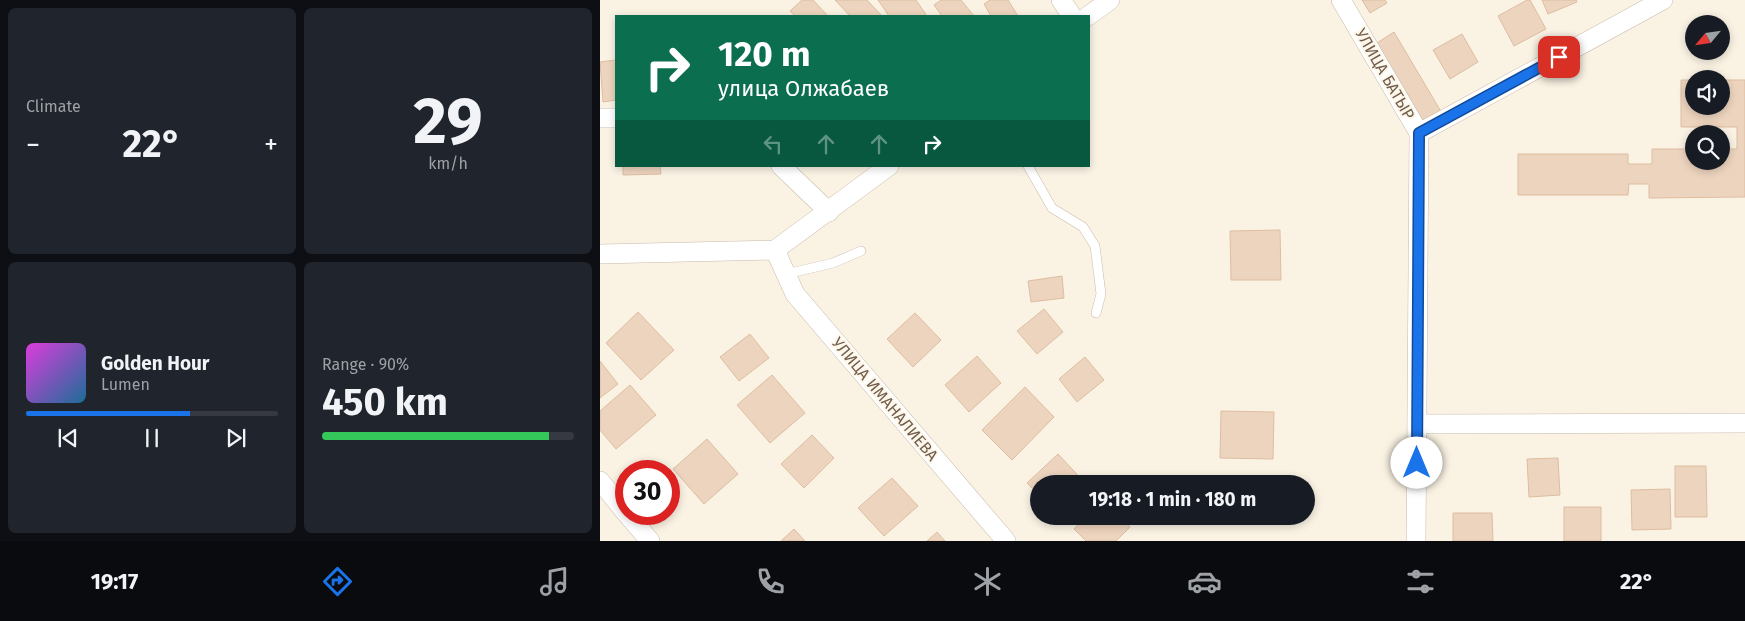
<!DOCTYPE html>
<meta charset="utf-8">
<style>
body{margin:0;font-family:"Fira Sans",sans-serif;background:#20242c;color:#f1f3f6;height:100vh;display:flex;flex-direction:column;font-size:19px;white-space:nowrap}
*{box-sizing:border-box;margin:0}
p{font-size:16px;color:#9ea1a6}
.icon{flex:none;width:28px;height:28px;fill:none;stroke:currentColor;stroke-width:2;stroke-linecap:round;stroke-linejoin:round}
.map{position:relative;flex:1;overflow:hidden}
.side{display:flex;flex-direction:column;gap:8px;padding:8px;background:#0d0f14;width:600px}
.side>*{flex:none}
.banner{position:absolute;left:15px;top:15px;width:475px;height:152px;border-radius:0px;box-shadow:0 2px 8px #0003;background:#0b6e4f;color:#fff;overflow:hidden}
.needle{width:32px;rotate:241deg}
.buttons{position:absolute;left:1085px;top:15px;display:grid;gap:10px}
.buttons a{display:grid;place-items:center;width:45px;height:45px;border-radius:50%;background:#171b24;box-shadow:0 2px 8px #0003;font-size:25px}
.speed{position:absolute;left:15px;top:460px;display:flex;gap:10px;font-size:25px;font-weight:700;text-align:center}
.speed>*{display:grid;place-content:center;width:65px;height:65px;border-radius:50%;background:#171b24;box-shadow:0 2px 8px #0003;line-height:1}
.speed .limit{border:8px solid #d22;background:#fff;color:#111}
.pin{position:absolute;display:grid;place-items:center;width:42px;height:42px;color:#fff;margin:-21px;border-radius:10px;box-shadow:0 2px 8px #0006}
.me{position:absolute;width:55px;margin:-28px;rotate:0deg;stroke-linejoin:round;filter:drop-shadow(0 0 4px #0008)}
.turn{display:flex;align-items:center;gap:18px;height:105px;padding:0 20px;font-size:22px}
.turn .icon{width:65px;height:65px;stroke-width:2.5}
.turn b{display:block;font-size:35px;line-height:42px}
.lanes{display:flex;align-items:center;height:48px;padding:0 20px;background:#0003;justify-content:center;gap:25px;direction:ltr}
.lanes .off{opacity:.35}
.big{font-size:38px;font-weight:700;line-height:1.1}
.side .card{flex:1;display:flex;flex-direction:column;justify-content:center;gap:8px;min-width:0;padding:0 18px;border-radius:8px;background:#20242c}
.side .dial{align-items:center;gap:0}
.dial b{font-size:65px;line-height:1}
.song{display:flex;align-items:center;gap:15px}
.cover{width:60px;height:60px;border-radius:8px;background:linear-gradient(135deg,hsl(300 70% 55%),hsl(200 70% 35%))}
.played{height:5px;border-radius:2px;background:linear-gradient(90deg,#1a73e8 65%,#363941 65%)}
.keys{display:flex;justify-content:space-around;direction:ltr}
.heat{display:flex;justify-content:space-between;align-items:center;font-size:28px;direction:ltr}
.charge{height:8px;border-radius:4px;background:linear-gradient(90deg,#34c759 90%,#363941 0)}
.side .tiles{flex:1;display:grid;gap:8px;grid-template-columns:repeat(2,1fr)}
.trip{position:absolute;left:430px;top:475px;width:285px;height:50px;border-radius:25px;background:#171b24;box-shadow:0 2px 8px #0003;font-weight:700;line-height:50px;text-align:center}
.menu{display:flex;height:80px;justify-content:space-around;align-items:center;background:#090b0e;color:#9ea1a6}
.menu .icon{width:35px;height:35px}
.menu .current{color:#1a73e8}
.menu b{font-size:22px;color:#f1f3f6}
main{display:flex;flex:1;min-height:0}
.map>svg:first-child{display:block}
</style>
<main>
<section class="side">
<div class="tiles">
<div class="card"><p>Climate</p>
<div class="heat"><a>−</a><b class="big">22°</b><a>+</a></div>
</div>
<div class="card dial"><b>29</b><p>km/h</p></div>
<div class="card">
<div class="song"><i class="cover"></i><div><b>Golden Hour</b><p>Lumen</p></div></div>
<div class="played"></div>
<div class="keys"><svg class="icon" aria-label="previous" viewBox="0 0 24 24"><path d="M18 5L8 12l10 7zM5 5v14"/></svg><svg class="icon" aria-label="pause" viewBox="0 0 24 24"><path d="M8 5v14M16 5v14"/></svg><svg class="icon" aria-label="next" viewBox="0 0 24 24"><path d="M6 5l10 7-10 7zM19 5v14"/></svg></div>
</div>
<div class="card"><p>Range · 90%</p><b class="big">450 km</b><div class="charge"></div></div>
</div>
</section>
<div class="map">
<svg width="1145" height="541" viewBox="0 0 1145 541">
<rect width="100%" height="100%" fill="#faf3e4"/>
<!-- building -->
<path fill="#edd4be" stroke="#debda0" d="M202,0H213L228,16H195L190,11Z
M235,0H267L282,16H250Z
M278,0H316L327,16H289Z
M341,0H361L374,16H342L334,5Z
M390,0H408L418,16H391L384,4Z
M762,0H785L787,3L770,13Z
M927,0H930L946,29L914,46L898,16Z
M942,0H976L977,2L948,14Z
M794,32L843,115L826,126L777,43Z
M862,34L878,62L850,79L833,50Z
M16,60V100L3,102L0,62Z
M1081,80H1094V106H1121V80H1145V197L1049,198V184H1029L1028,195H918V154H1028V164H1052V149H1094V161H1121V149H1137V127H1081Z
M23,166H60L61,174L23,175Z
M680,230L681,280H631L630,231Z
M462,276L464,298L431,302L428,281Z
M444,309L463,332L437,354L417,331Z
M38,312L74,350L41,380L6,343Z
M315,313L341,340L313,367L287,339Z
M150,334L169,358L139,381L120,357Z
M377,356L401,383L369,412L345,385Z
M485,357L504,380L477,402L459,379Z
M0,361L18,384L0,398Z
M172,375L205,413L170,443L137,405Z
M30,385L56,415L16,449L0,430V411Z
M425,387L454,417L412,460L382,430Z
M621,411L674,412L673,459L620,458Z
M212,435L234,458L204,488L181,464Z
M107,439L138,474L104,504L73,469Z
M458,454L486,484H439V495L427,483Z
M958,458L960,495L929,497L927,459Z
M1075,466H1106L1107,517H1075Z
M292,478L318,506L284,536L258,508Z
M1070,489L1071,529L1032,530L1031,490Z
M964,507H1001V541H964Z
M853,513H892L893,541H853Z
M486,516H519L530,527L516,541H486L474,529Z
M194,529L205,541H181Z
M337,532L345,541H327Z"/>
<g fill="none" stroke-linecap="round" stroke-linejoin="round">
<defs>
<path id="service" d="M428,166L452,208L483,227L495,246L501,294L496,313
M186,274L233,263L261,251"/>
<path id="minor" d="M461,0L472,16
M741,0L819,133L816,541
M488,16L510,0
M0,118H16
M819,133L1063,0
M181,166L229,212
M175,250L195,294L406,541
M0,254L175,250L289,166
M817,424L1145,423
M0,481L26,513
M27,514L50,541"/>
</defs>
<!-- service casing -->
<use href="#service" stroke="#c8baaa" stroke-width="10"/>
<!-- minor casing -->
<use href="#minor" stroke="#c8baaa" stroke-width="20"/>
<!-- service -->
<use href="#service" stroke="#fff" stroke-width="9"/>
<!-- minor -->
<use href="#minor" stroke="#fff" stroke-width="19"/>
</g>
<g fill="none" stroke-linecap="round" stroke-linejoin="round">
<defs>
<path id="route" d="M817,463L819,133L959,57"/>
</defs>
<!-- route casing -->
<use href="#route" stroke="#114b97" stroke-width="12"/>
<!-- route -->
<use href="#route" stroke="#1a73e8" stroke-width="9"/>
</g>
<g text-anchor="middle" dominant-baseline="central" stroke-width="4" stroke-linejoin="round" paint-order="stroke">
<!-- street labels -->
<g font-size="16" fill="#705c4c" stroke="#fdf7ea">
<text transform="translate(785 74) rotate(60)">УЛИЦА БАТЫР</text>
<text transform="translate(285 399) rotate(50)">УЛИЦА ИМАНАЛИЕВА</text>
</g>
</g>
</svg>
<div class="buttons">
<a><svg class="needle" viewBox="-14 -14 28 28"><path d="M0-13l5 13h-10z" fill="#e53935"/><path d="M0 13l5-13h-10z" fill="#9ea1a6"/></svg></a>
<a><svg class="icon" aria-label="sound" viewBox="0 0 24 24"><path d="M4 9h4l5-4v14l-5-4H4zM17 9q2 3 0 6"/></svg></a>
<a><svg class="icon" aria-label="search" viewBox="0 0 24 24"><circle cx="10" cy="10" r="6"/><path d="M15 15l6 6"/></svg></a>
</div>
<div class="speed"><div class="limit">30</div></div>
<div class="pin" style="left:959px;top:57px;background:#d93025"><svg class="icon" aria-label="arrive" viewBox="0 0 24 24"><path d="M6 21V4h12l-3 4 3 4H6"/></svg></div>
<svg class="me" style="left:817px;top:463px" viewBox="-20 -20 40 40"><circle r="19" fill="#fff"/><path d="M0-13L10 11 0 6-10 11z" fill="#1a73e8"/></svg>
<div class="trip">19:18 · 1 min · 180 m</div>
<div class="banner">
<div class="turn"><svg class="icon" aria-label="right" viewBox="0 0 24 24"><path d="M7 20v-9h11M14 6l5 5-5 5"/></svg><div><b>120 m</b>улица Олжабаев</div></div>
<div class="lanes"><svg class="icon off" aria-label="left" viewBox="0 0 24 24"><path d="M17 20v-9H6M10 6l-5 5 5 5"/></svg><svg class="icon off" aria-label="ahead" viewBox="0 0 24 24"><path d="M12 20V5M6 11l6-6 6 6"/></svg><svg class="icon off" aria-label="ahead" viewBox="0 0 24 24"><path d="M12 20V5M6 11l6-6 6 6"/></svg><svg class="icon" aria-label="right" viewBox="0 0 24 24"><path d="M7 20v-9h11M14 6l5 5-5 5"/></svg></div>
</div>
</div>
</main>
<nav class="menu">
<b>19:17</b>
<svg class="icon current" aria-label="directions" viewBox="0 0 24 24"><path d="M12 3l9 9-9 9-9-9zM9 14v-3h6M13 9l2 2-2 2"/></svg>
<svg class="icon" aria-label="music" viewBox="0 0 24 24"><path d="M9 18V5l10-2v13"/><circle cx="6" cy="18" r="3"/><circle cx="16" cy="16" r="3"/></svg>
<svg class="icon" aria-label="phone" viewBox="0 0 24 24"><path d="M5 4h4l2 5-3 2q2 4 5 5l2-3 5 2v4C11 20 4 13 5 4z"/></svg>
<svg class="icon" aria-label="climate" viewBox="0 0 24 24"><path d="M12 3v18M4 7l16 10M4 17L20 7"/></svg>
<svg class="icon" aria-label="car" viewBox="0 0 24 24"><path d="M5 17H2v-5l4-1 3-4h7l3 4 3 1v5h-3M9 17h6M6 11h13"/><circle cx="7" cy="17" r="2"/><circle cx="17" cy="17" r="2"/></svg>
<svg class="icon" aria-label="filters" viewBox="0 0 24 24"><path d="M4 7h16M4 17h16"/><circle cx="9" cy="7" r="2"/><circle cx="15" cy="17" r="2"/></svg>
<b>22°</b>
</nav>
